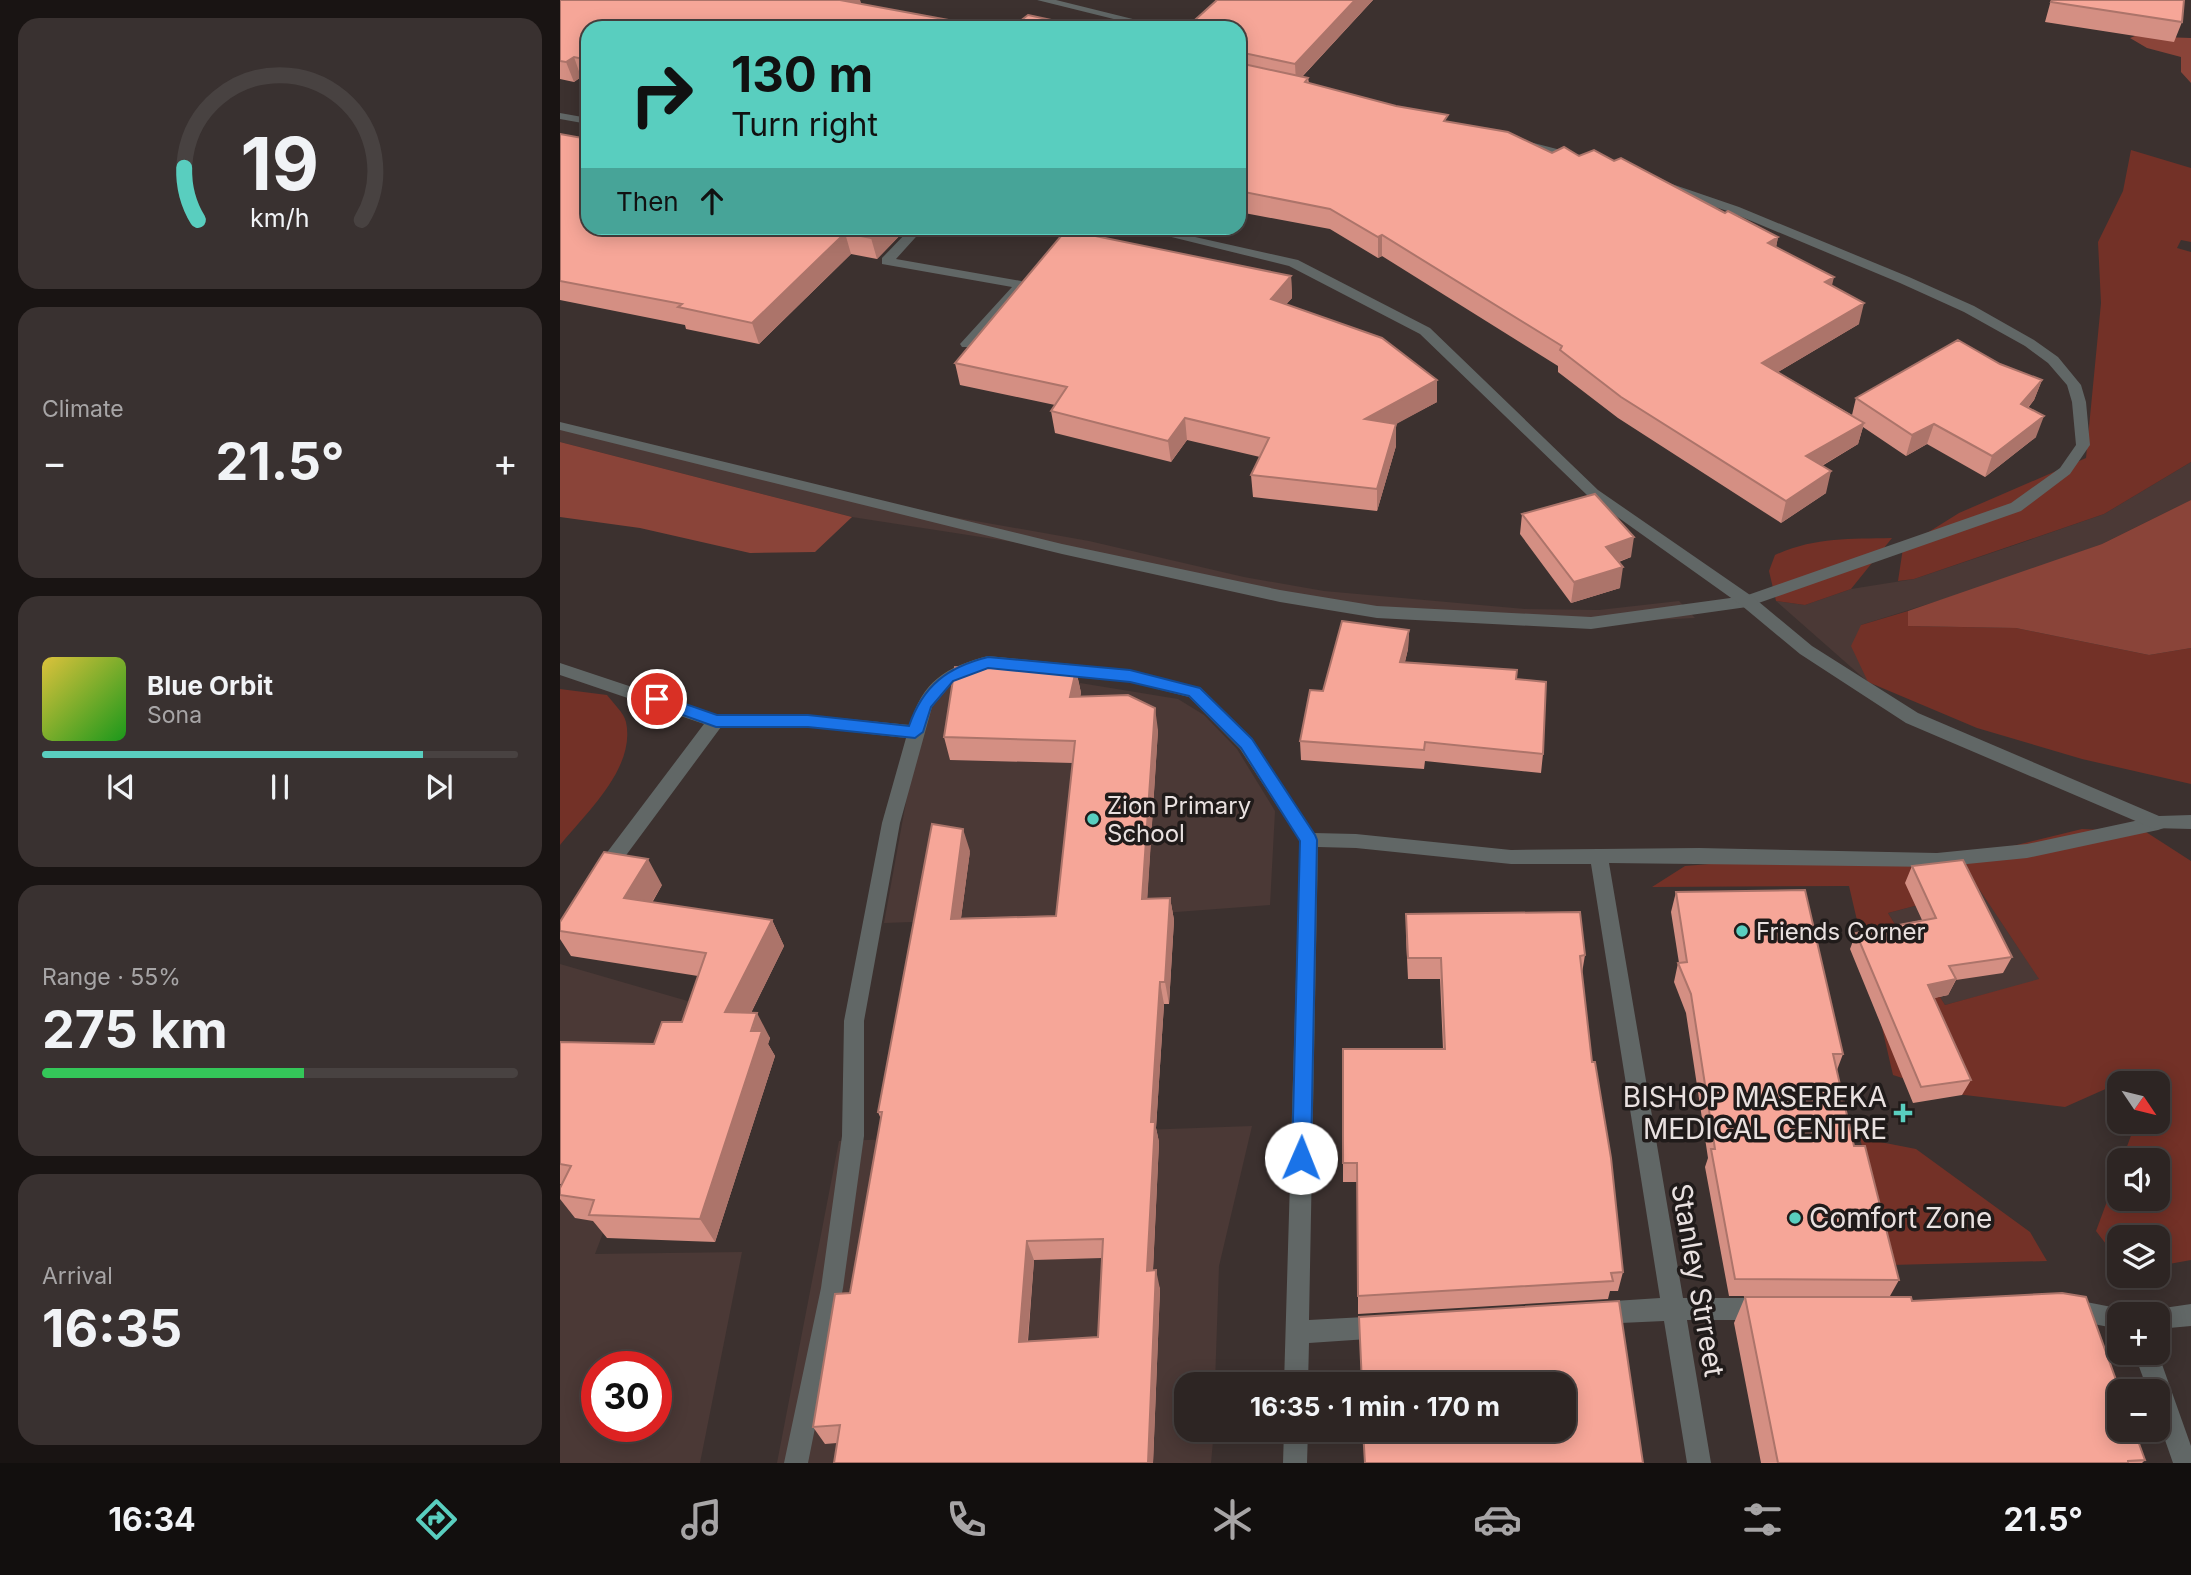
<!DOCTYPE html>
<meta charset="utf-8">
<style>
body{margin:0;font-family:Inter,sans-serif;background:#393130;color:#f1f3f6;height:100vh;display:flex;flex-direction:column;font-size:26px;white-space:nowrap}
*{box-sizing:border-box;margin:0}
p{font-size:23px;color:#a7a5a6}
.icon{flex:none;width:38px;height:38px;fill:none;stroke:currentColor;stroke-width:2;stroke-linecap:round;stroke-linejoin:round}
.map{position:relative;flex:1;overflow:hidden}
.drawer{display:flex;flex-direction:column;gap:18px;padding:18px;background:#191413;width:560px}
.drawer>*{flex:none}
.guide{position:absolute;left:21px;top:21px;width:665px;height:214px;border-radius:21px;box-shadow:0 4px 18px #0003,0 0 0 2px #484241;background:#59cebf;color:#111;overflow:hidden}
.needle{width:46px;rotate:125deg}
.fabs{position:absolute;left:1547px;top:1071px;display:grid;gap:14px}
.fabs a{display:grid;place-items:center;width:63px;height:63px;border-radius:14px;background:#2d2523;box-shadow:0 4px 18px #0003,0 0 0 2px #484241;font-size:35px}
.speed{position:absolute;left:21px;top:1351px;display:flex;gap:14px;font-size:35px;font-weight:700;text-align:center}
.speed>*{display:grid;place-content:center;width:91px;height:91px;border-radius:50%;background:#2d2523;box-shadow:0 4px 18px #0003,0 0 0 2px #484241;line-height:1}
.speed .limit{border:10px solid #d22;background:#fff;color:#111}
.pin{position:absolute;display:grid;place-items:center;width:60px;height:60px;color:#fff;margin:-30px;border:4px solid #fff;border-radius:50%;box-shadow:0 2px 7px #0007}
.me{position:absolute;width:77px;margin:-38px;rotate:1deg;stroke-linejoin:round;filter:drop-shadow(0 0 5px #0008)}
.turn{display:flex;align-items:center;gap:24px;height:147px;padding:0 35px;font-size:32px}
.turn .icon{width:91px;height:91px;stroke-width:2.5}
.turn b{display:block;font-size:49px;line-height:60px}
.then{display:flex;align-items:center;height:66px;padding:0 35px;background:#0003;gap:14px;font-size:26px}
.big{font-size:52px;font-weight:700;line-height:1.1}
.drawer .card{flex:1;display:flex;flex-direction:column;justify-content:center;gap:10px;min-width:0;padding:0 24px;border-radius:21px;background:#393130}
.drawer .dial{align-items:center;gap:0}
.dial svg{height:182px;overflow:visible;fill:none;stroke:#484241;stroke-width:7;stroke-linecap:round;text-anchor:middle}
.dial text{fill:#f1f3f6;stroke:none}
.song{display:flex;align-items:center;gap:21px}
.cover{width:84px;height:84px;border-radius:10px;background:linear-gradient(135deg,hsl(50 70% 55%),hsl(120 70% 35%))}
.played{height:7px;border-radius:4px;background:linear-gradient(90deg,#59cebf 80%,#484241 80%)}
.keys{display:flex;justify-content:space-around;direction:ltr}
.heat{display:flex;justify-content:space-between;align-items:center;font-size:38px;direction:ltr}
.charge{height:10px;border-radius:5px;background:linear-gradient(90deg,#34c759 55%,#484241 0)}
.trip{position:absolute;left:614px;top:1372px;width:402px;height:70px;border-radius:21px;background:#2d2523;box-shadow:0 4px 18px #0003,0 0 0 2px #484241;font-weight:700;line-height:70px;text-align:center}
.tabs{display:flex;height:112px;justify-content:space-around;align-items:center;background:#120f0e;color:#a7a5a6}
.tabs .icon{width:49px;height:49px}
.tabs .current{color:#59cebf}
.tabs b{font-size:32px;color:#f1f3f6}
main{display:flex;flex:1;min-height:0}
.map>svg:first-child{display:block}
</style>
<main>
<section class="drawer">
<div class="card dial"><svg viewBox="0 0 100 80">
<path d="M14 69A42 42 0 1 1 86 69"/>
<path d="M14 69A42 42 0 0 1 8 46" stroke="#59cebf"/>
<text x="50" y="56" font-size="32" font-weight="700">19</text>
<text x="50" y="72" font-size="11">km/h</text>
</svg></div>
<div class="card"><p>Climate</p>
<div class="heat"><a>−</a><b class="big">21.5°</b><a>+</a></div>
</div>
<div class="card">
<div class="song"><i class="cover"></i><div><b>Blue Orbit</b><p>Sona</p></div></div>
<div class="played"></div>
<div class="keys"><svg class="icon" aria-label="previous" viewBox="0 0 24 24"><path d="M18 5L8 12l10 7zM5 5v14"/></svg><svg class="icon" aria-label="pause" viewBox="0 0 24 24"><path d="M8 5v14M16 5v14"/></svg><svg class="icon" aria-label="next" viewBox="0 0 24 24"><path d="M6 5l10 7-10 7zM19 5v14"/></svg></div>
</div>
<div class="card"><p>Range · 55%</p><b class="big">275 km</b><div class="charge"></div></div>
<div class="card"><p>Arrival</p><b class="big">16:35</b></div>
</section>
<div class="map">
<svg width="1631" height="1463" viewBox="0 0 1631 1463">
<rect width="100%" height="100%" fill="#3c312f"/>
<!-- built -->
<path fill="#4b3936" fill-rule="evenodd" d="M0,424L376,514L529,541L684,577L764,591L965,609L1039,610L1119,601L1135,618L1014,624L894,616L697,593L479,546L292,517L0,442Z
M1631,462V500L1542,544L1429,585L1301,625L1308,682L1216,601L1245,605L1291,589L1354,579L1455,545L1544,514Z
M410,665L618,699L644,715L677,749L715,811L710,905L603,913L324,923L366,692Z
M1419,889L1480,980L1385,1005L1328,913Z
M0,964L131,1002L35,1254L182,1252L140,1463H0ZM37,1367H96V1426H37Z
M692,1126L659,1266L655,1384H626V1430H654L651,1463H217L279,1141Z"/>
<!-- green -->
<path fill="#733127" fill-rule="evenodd" d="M1571,150L1631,168V242L1621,240L1617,248L1631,252V462L1544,514L1354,579L1338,581L1343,548L1399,513L1526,458L1541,303L1538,242L1563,191Z
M1332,538L1291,589L1245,605L1216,601L1209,571L1215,555C1255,537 1289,539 1332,538Z
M1348,611V626L1456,628L1589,655L1631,648V784L1522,759L1417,728L1308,682L1291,646L1301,625Z
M0,689L47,695C53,703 64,713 66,722C76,768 26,813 0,845Z
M1522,829L1586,832L1631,861V1260L1598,1266V1237H1559V1261L1536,1231L1559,1169V1199H1598V1160H1562L1576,1122H1598V1083H1559L1505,1107L1388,1093L1333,1075L1289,886L1092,887L1125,866L1234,857L1420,854ZM1419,889L1479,979L1385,1005L1328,913Z
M1300,1138L1356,1149L1470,1232L1487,1261L1331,1265Z"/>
<!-- forest -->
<path fill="#8a4439" d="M1575,36L1631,38V83L1621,72V57L1587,48L1570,38Z
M0,442L292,517L255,552L190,553L80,528L0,517Z
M1631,500V648L1589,655L1456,628L1348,626V611L1542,544Z"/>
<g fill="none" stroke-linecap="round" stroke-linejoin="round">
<!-- service -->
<path fill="#616766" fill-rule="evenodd" d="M351,228H364L336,259L461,281L468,285L412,347H402L400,344L452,287L322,264V258Z"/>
<!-- minor -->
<path fill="#616766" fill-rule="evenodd" d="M477,0H496L609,28H590Z
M962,140L1020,155L1022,158L1016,162L958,147V141Z
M1103,181L1179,207L1349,277L1414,306L1474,340L1498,357L1521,385L1526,402L1530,445L1510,474L1461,511L1187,607L1031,629L817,618L720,602L502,554L0,430V422L502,544L720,590L817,606L1031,617L1185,596L1451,503L1500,468L1516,445L1512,402L1507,385L1488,363L1465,346L1404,312L1340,283L1170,212L1099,188L1097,185Z
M428,656L570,670L641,688L692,739L754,833L796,834L951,850L1139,848L1377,853L1467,844L1598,816L1604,818L1607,823L1604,828L1598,830L1467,858L1377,867L1049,863L1123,1298H1204L1212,1301L1216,1309L1212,1317L1204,1320H1127L1151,1463H1127L1104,1321L1039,1324L1031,1321L1027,1313L1031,1305L1039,1302L1100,1298L1031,864H951L796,848L758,847L749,1320L823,1316L831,1319L835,1327L831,1335L823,1338L749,1343L748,1384H724L740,841L680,749L629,697L570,682L428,668L394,681L372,707L340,823L304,1021V1136L283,1288L248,1463H224L261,1288L282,1136L284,1021L322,823L346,738L248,727H161L50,877L43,880L36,877L34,872L36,867L144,724L0,675V663L156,715H248L350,725C362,681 386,667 428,656Z
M1511,1299L1567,1310L1569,1314H1559V1329L1503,1318L1499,1310L1503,1302Z
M1631,1304V1326L1598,1329V1314H1588L1590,1310Z
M1574,1353H1598L1631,1446V1463H1613L1598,1420V1391H1588Z
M724,1430H748L747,1463H723Z"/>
<!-- tertiary -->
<path fill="#616766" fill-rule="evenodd" d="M0,113L28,118V124L0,119Z
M575,228H595L738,260L870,328L1038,490L1193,597L1252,646L1358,713L1599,816L1631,815V829L1592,828L1346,723L1240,654L1181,605L1028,496L860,334L729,266Z"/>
</g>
<!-- wall -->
<path fill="#d48f83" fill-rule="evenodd" d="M0,0H300L301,4L28,28V78L21,77L14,82L0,79Z
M657,0H813L742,77L748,78L749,83L888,122L992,153L1054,161L1218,237L1216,247L1272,286L1299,324L1218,372L1292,415L1296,398L1440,364L1482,380L1474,400L1468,408L1476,437L1425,477L1367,444L1346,456L1303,427L1298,444L1262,466L1266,493L1221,523L1058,418L998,372V366L822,256L818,258L770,229L679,212V28Z
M1491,0H1624L1622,22L1614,42L1485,22Z
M0,134L347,228L317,259L291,254L199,344L126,329L125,325L0,300Z
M731,276L732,298L726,304L877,402L835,424L836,446L817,511L693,497L691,475L700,457L627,440L611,462L495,433L491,411L495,405L400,385L395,363Z
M962,514L1071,557L1059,562L1060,588L1011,603L960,534Z
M849,630L848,649L845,662L956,679L983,754L981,773L865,761L864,769L741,760L740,741L763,691Z
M516,670L521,693L520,697L598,730L587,899L610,898L614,920L609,1004H604L596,1128L599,1142L593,1270L600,1289L593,1463H274L277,1443L265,1444L253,1427L290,1293L321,1119L318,1112L410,851L401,918L496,916L513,763L390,760L384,737ZM542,1258L538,1337L468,1341L474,1260Z
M1352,866L1452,957L1443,973L1396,980L1388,995L1374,998L1411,1080L1402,1095L1353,1103L1290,949L1296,933L1362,920L1345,883Z
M102,885L92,903L212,920L224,946L191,1013L210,1038L208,1044L215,1056L155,1242L47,1238L33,1221L15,1218L0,1199V1188L2,1184H0V1042L94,1044L122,1022L138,976L11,956L0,939V922Z
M1116,892L1283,1054L1277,1070L1294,1146L1339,1280L1330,1296H1169L1145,1167L1148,1158L1126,1013L1114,982L1118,963H1119L1111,912Z
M846,914L1025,955L1022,973L1032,1062L1063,1272L1058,1291H1050L1048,1299L798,1314V1182H783V1163L883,1049L880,979H848L846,936Z
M1185,1297L1352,1301L1585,1460L1582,1463H1201L1174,1323Z"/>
<!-- shaded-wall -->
<path fill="#ac746a" d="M280,0H300L301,6Z
M795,0H813L736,83L735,64Z
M14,57L21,77L14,82L6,62Z
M322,228H347L317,259L311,238Z
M285,233L291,254L199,344L192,323Z
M822,235V256L818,258V237Z
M1218,237L1214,258L1208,243Z
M731,276L732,298L712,320L711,299Z
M1274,277L1269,298L1265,282Z
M1304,303L1299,324L1198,384L1202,363Z
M877,380V402L805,441V419Z
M1482,380L1474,400L1453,425L1461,404Z
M1484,416L1476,437L1425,477L1432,456Z
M625,418L627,440L611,462L608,441Z
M1304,423L1298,444L1241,478L1246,456Z
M836,424V446L817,511V489Z
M1374,424L1367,444L1346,456L1352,435Z
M1271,471L1266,493L1221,523L1226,501Z
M1074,537L1071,557L1043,567L1046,547Z
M1063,567L1060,588L1011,603L1014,582Z
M849,630L848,649L840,681V662Z
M516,670L521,693L515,720L510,697Z
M595,708L598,730L586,920L582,899Z
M403,829L410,851L398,940L391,919Z
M88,859L102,885L79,924L64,898Z
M610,898L614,920L609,1004L605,982Z
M212,920L224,946L179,1037L165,1012Z
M1396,979L1388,995L1361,1001L1368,985Z
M600,982L604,1004L596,1128L599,1142L592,1290L587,1271L591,1122Z
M197,1013L210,1038L208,1044L215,1056L155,1242L140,1219Z
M467,1241L474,1260L466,1360L459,1342Z
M596,1270L600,1289L593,1463H588Z"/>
<!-- building -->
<path fill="#f6a698" stroke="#ac746a" stroke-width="2" fill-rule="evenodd" d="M0,0H280L432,28H28V60L14,57L6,62L0,61Z
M657,0H795L735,64L679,52V28H626Z
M1492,0H1624L1622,22L1491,2Z
M468,15L515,25L512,28H451Z
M679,63L748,78L745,82L836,106L888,115L884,121L948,132L992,153L1004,147L1019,156L1034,150L1054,161L1061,158L1165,213L1168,211L1218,237L1208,243L1274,277L1265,282L1304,303L1202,363L1304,423L1246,456L1271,471L1226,501L1061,397L1000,350L1002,346L822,235L818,237L770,209L679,191Z
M0,134L28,139V228H322L311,238L285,233L192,323L118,307L122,304L0,281Z
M506,230L731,276L711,299L822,338L877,380L805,419L836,424L817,489L691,475L709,438L625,418L608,441L491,411L507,387L395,363Z
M1398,340L1440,364L1482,380L1461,404L1484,416L1432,456L1374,424L1352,435L1296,398Z
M1035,494L1074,537L1046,547L1063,567L1014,582L962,514Z
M782,621L849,630L840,662L957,670L956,679L986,682L983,754L865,742L864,750L740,741L750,690L763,691Z
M395,667L516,670L510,697L568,695L595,708L582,899L610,898L605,982H600L591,1122H595L587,1271L596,1270L588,1463H274L280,1425L253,1427L275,1294L290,1293L322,1112H318L372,824L403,829L391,919L496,916L515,741L384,737ZM543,1239L538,1337L459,1342L467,1241Z
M44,852L88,859L64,898L212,920L165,1012L197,1013L191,1031H202L140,1219L29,1215L34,1200L0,1195V1188L11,1166L0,1164V1042L94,1044L102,1022H122L146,953L0,931V922Z
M1403,860L1452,957L1389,966L1396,979L1368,985L1411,1080L1361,1087L1296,933L1376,918L1352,866Z
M1245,890L1283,1054H1273L1294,1146H1305L1339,1280L1175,1279L1151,1149H1155L1131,994L1118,963L1127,962L1116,892Z
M1020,912L1025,955L1020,956L1032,1062H1035L1051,1158L1063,1272L1051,1273L1053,1281L798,1296L797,1163H783V1049H885L881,958H848L846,914Z
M1502,1293L1526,1297L1560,1391L1559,1430H1574L1585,1460L1568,1461V1463H1218L1185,1297H1351L1352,1301Z
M1059,1301L1083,1463H805L803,1430H1004V1384H802L799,1317Z"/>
<!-- route -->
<path fill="#1a73e8" stroke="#114b97" stroke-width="2" d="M428,657L570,670L640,688L692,739L755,835L757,840L751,1158L748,1164L741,1167L735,1164L732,1158L740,841L681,748L629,696L570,682L428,668L393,681L371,707L363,732L355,738L248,727H156L92,704L90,699L97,694L157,715H248L349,726C363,685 388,667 428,657Z"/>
<!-- markers -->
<g fill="#59cebf" stroke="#201b1a" stroke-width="2.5">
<circle cx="533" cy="819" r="7"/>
<circle cx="1182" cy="931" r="7"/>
<path d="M1339.5 1102.5h7v7h7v7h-7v7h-7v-7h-7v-7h7z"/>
<circle cx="1235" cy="1218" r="7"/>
</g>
<g text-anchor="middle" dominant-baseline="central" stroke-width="7" stroke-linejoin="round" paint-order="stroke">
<!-- poi labels -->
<g font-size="24" fill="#e9e1e0" stroke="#201b1a" text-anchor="start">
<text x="547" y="805">Zion Primary<tspan x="547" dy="28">School</tspan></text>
<text x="1196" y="931">Friends Corner</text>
</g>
<!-- near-poi labels -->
<g font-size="28" fill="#e9e1e0" stroke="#201b1a" text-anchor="end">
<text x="1327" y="1097">BISHOP MASEREKA<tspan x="1327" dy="32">MEDICAL CENTRE</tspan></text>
<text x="1249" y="1218" text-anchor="start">Comfort Zone</text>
</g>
<!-- near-street labels -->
<g font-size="28" fill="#e9e1e0" stroke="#201b1a">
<text transform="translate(1138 1280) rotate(80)">Stanley Strreet</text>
</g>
</g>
</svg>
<div class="fabs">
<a><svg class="needle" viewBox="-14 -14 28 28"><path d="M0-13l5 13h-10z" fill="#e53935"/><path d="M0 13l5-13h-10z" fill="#a7a5a6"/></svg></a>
<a><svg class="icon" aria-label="sound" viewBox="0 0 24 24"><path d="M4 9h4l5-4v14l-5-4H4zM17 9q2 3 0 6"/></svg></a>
<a><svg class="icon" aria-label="layers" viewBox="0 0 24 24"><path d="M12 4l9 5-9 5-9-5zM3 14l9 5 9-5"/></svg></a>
<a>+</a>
<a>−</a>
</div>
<div class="speed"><div class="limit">30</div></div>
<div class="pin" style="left:97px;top:699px;background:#d93025"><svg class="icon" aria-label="arrive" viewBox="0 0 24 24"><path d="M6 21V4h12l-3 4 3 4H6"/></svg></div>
<svg class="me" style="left:741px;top:1158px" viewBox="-20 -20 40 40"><circle r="19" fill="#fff"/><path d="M0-13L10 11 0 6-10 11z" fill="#1a73e8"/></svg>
<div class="trip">16:35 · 1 min · 170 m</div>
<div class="guide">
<div class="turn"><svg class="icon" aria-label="right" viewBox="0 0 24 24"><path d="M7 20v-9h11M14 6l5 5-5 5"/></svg><div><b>130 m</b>Turn right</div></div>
<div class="then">Then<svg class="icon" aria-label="ahead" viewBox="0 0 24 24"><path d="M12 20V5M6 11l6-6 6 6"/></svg></div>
</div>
</div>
</main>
<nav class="tabs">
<b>16:34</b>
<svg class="icon current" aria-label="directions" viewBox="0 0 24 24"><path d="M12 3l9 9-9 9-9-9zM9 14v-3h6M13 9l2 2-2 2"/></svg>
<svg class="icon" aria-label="music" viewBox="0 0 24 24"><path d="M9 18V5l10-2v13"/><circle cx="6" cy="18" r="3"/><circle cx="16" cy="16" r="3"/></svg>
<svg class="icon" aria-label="phone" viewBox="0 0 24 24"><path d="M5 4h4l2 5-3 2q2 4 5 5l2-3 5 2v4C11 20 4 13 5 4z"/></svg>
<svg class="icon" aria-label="climate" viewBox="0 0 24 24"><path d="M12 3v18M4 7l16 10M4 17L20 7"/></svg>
<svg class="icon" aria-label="car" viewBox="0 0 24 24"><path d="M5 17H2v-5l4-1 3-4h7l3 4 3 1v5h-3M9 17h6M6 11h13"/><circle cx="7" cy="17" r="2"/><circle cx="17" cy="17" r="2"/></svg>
<svg class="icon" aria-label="filters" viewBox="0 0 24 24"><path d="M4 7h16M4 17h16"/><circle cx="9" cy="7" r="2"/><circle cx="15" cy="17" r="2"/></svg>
<b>21.5°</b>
</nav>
